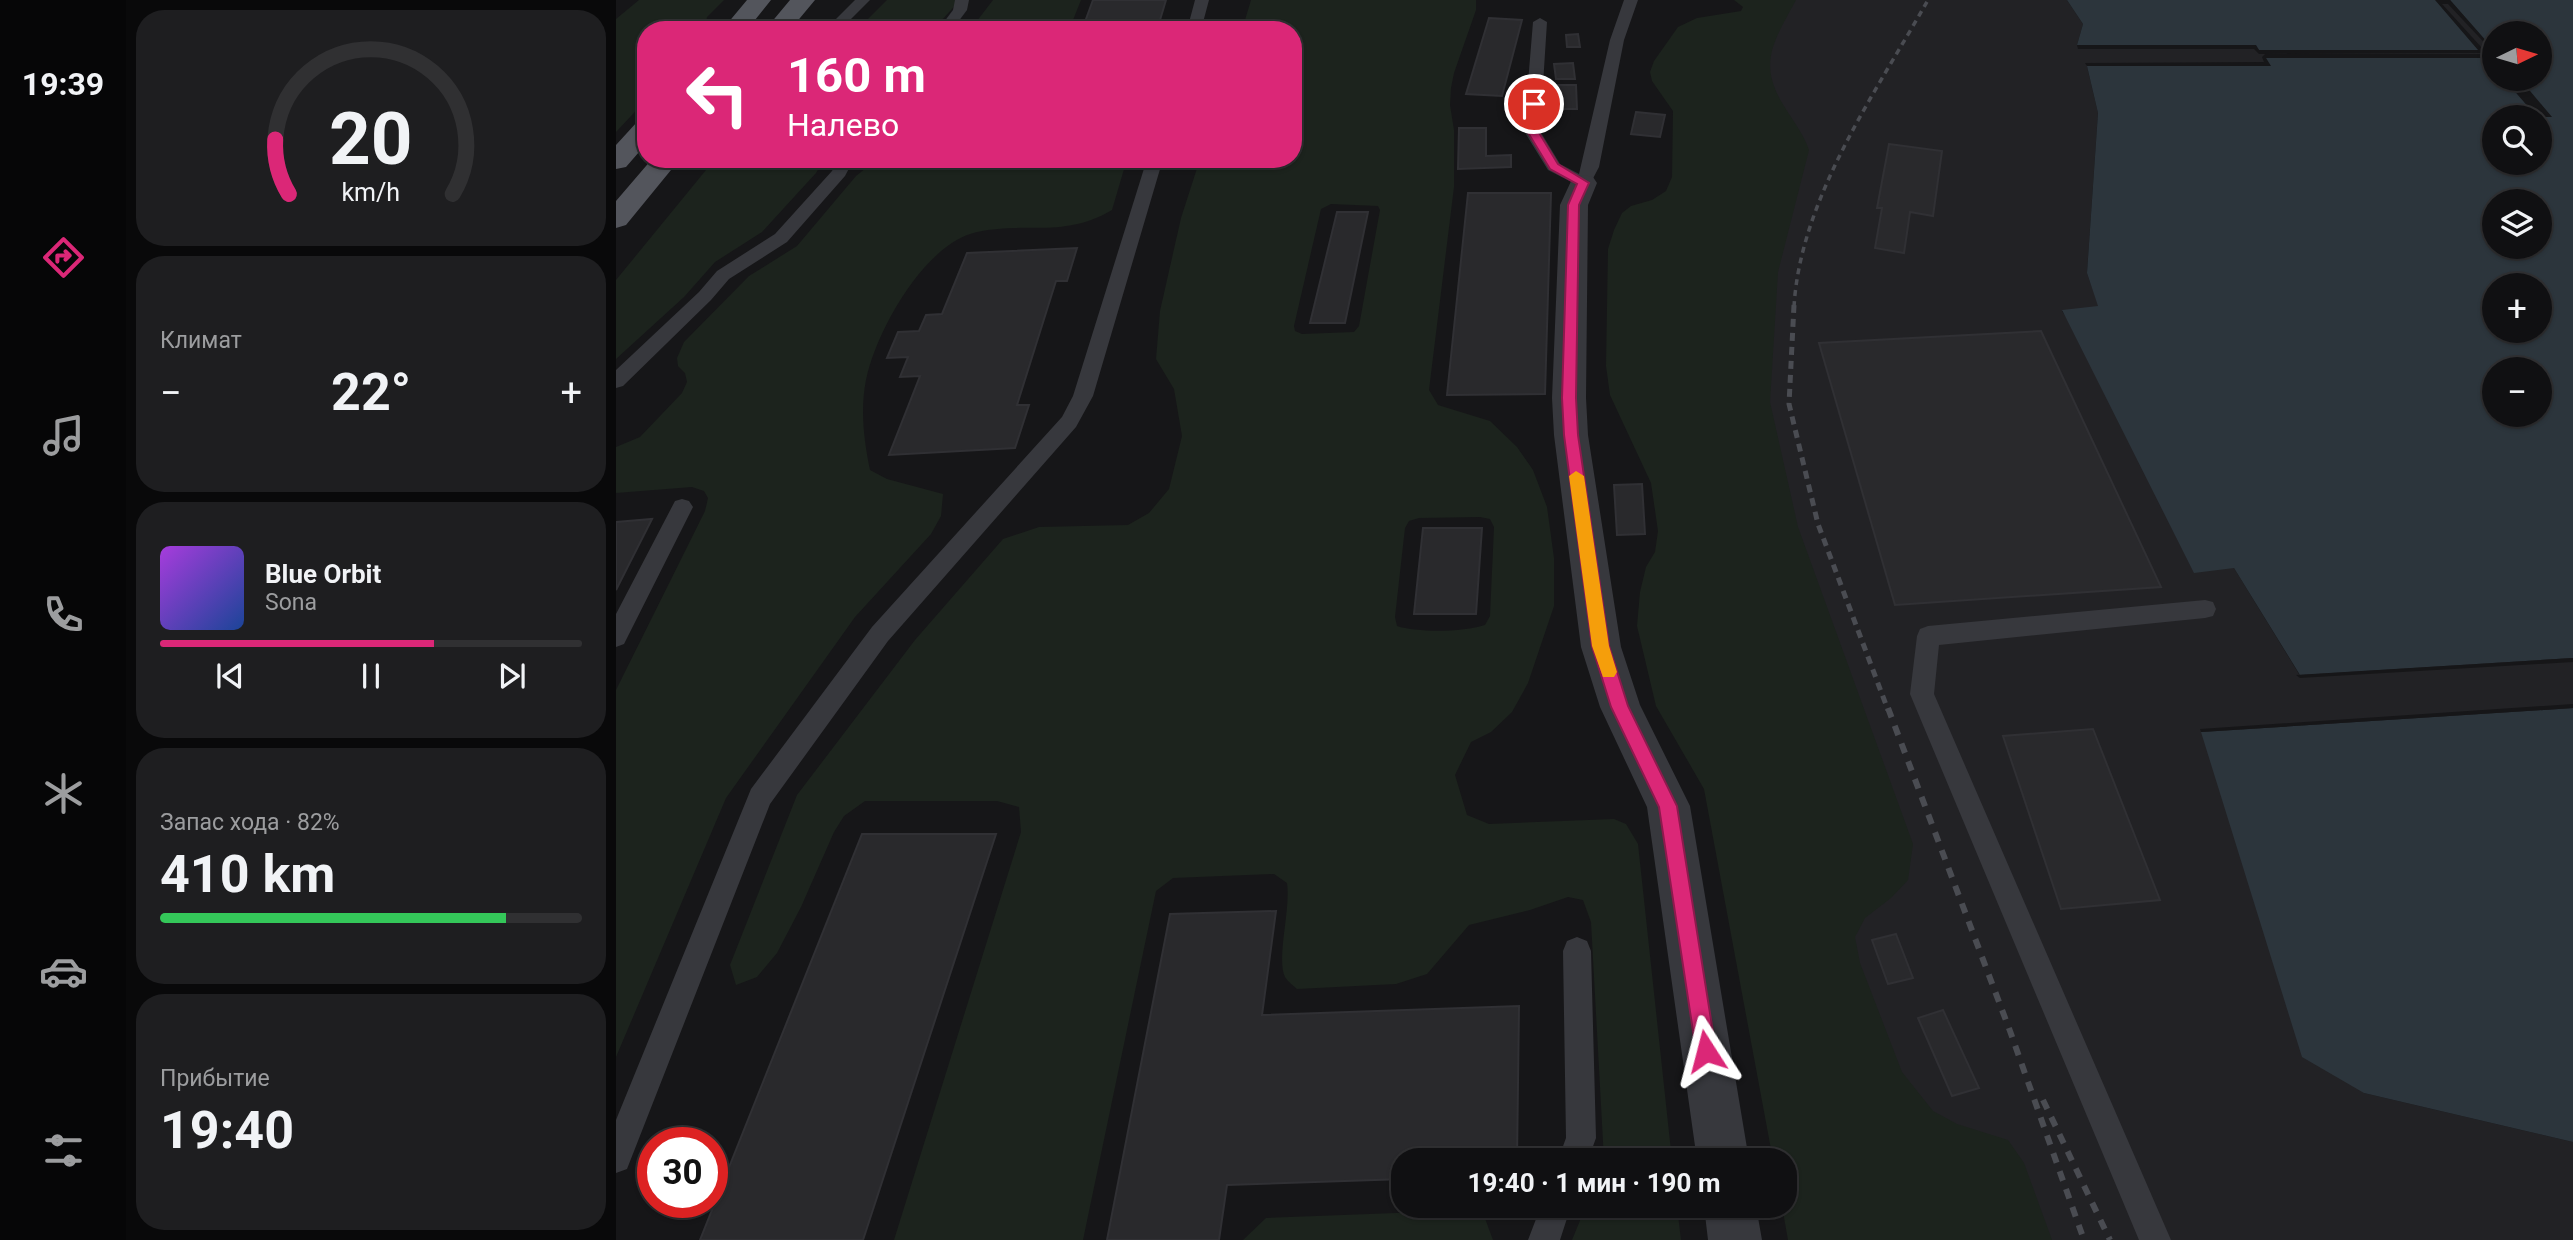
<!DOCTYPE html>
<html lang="ru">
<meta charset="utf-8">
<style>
body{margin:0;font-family:Roboto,sans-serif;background:#1e1e20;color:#f1f3f6;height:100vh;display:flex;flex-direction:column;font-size:26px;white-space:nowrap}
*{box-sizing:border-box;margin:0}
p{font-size:23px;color:#9c9d9f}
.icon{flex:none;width:38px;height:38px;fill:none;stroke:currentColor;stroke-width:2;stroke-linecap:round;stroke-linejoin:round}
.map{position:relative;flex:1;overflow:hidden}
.side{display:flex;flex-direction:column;gap:10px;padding:10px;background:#09090a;width:490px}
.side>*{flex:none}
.guide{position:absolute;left:21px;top:21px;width:665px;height:147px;border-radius:28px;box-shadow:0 2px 5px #0004,0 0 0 2px #303032;background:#db2777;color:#fff;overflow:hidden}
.needle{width:46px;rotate:85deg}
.fabs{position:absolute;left:1866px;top:21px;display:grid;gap:14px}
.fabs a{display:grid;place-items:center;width:70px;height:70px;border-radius:50%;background:#101012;box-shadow:0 2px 5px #0004,0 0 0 2px #303032;font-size:35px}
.speed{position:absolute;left:21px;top:1127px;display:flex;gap:14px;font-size:35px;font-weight:700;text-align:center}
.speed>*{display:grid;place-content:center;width:91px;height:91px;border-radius:50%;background:#101012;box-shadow:0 2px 5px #0004,0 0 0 2px #303032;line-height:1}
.speed .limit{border:10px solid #d22;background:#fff;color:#111}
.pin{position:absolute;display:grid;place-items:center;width:60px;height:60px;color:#fff;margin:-30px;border:4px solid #fff;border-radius:50%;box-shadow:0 2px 7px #0007}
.me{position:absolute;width:77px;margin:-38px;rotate:351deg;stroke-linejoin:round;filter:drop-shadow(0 0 5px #0008)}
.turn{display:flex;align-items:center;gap:24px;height:147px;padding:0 35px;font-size:32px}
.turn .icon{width:91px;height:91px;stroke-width:2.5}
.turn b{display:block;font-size:49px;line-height:60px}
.big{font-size:52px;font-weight:700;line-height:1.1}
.side .widget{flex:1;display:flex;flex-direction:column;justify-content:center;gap:10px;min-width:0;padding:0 24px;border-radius:28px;background:#1e1e20}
.side .dial{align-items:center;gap:0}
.dial svg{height:182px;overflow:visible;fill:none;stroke:#303032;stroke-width:7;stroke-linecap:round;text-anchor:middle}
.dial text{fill:#f1f3f6;stroke:none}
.song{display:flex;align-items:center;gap:21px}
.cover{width:84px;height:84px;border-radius:10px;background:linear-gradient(135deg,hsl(280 70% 55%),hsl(220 70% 35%))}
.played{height:7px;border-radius:4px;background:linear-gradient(90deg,#db2777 65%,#303032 65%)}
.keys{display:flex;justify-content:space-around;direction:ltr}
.heat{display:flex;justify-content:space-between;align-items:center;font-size:38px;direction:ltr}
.charge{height:10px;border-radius:5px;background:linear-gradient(90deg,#34c759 82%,#303032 0)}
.trip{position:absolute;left:775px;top:1148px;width:406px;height:70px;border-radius:28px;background:#101012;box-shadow:0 2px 5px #0004,0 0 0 2px #303032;font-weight:700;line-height:70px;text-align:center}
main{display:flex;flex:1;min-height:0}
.tabs{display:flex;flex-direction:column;width:126px;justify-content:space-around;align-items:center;background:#060607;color:#9c9d9f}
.tabs .icon{width:49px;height:49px}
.tabs .current{color:#db2777}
.tabs b{font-size:32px;color:#f1f3f6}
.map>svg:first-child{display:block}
</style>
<main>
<nav class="tabs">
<b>19:39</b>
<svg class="icon current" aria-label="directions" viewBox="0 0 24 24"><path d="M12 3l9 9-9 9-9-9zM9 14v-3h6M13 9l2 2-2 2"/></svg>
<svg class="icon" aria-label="music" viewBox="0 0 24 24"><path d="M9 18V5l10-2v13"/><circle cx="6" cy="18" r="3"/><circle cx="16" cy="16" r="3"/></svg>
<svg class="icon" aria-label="phone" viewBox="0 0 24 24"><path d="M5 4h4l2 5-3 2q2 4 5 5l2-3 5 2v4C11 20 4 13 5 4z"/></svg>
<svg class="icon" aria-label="climate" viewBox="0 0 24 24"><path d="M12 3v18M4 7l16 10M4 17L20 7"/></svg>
<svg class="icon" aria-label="car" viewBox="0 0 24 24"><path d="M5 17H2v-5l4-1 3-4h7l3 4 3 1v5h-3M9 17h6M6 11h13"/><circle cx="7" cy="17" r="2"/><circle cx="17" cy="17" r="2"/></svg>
<svg class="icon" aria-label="filters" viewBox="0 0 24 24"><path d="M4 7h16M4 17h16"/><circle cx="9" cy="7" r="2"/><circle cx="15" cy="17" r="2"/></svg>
</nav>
<section class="side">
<div class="widget dial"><svg viewBox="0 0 100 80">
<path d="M14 69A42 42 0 1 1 86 69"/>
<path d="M14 69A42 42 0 0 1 8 45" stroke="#db2777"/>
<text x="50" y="56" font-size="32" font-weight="700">20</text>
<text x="50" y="72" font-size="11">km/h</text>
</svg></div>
<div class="widget"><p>Климат</p>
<div class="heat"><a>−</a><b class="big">22°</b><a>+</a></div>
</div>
<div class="widget">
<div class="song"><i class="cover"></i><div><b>Blue Orbit</b><p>Sona</p></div></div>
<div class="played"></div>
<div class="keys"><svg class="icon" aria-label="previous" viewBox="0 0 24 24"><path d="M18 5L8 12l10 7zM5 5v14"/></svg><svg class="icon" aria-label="pause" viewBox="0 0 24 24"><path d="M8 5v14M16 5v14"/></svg><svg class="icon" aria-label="next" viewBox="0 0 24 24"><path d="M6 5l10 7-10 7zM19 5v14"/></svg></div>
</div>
<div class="widget"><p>Запас хода · 82%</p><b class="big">410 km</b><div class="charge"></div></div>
<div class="widget"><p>Прибытие</p><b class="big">19:40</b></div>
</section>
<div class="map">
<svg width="1957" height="1240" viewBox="0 0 1957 1240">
<rect width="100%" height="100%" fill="#161618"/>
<!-- built -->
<path fill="#222225" d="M1132,0H1451L1467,24L1461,45L1834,0L1878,50V67L1869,58L1655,66H1471L1482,113L1471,273L1483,307L1446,311L1618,568L1683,674L1957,658V708L1586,732L1748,1093L1957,1142V1240H1258L1108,278Z"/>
<!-- green -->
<path fill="#1c231d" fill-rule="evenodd" d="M23,0H108L91,17L89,30H30V100L0,132V19Z
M271,0H344L317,30H241Z
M377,0H465L453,30H354Z
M635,0H860V10L838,73L835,88L834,105L838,130V187L813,390L822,405L874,421L901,447L917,470L931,507L938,558V606L912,683L896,712L875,732L855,742L839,775L851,815L873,824L998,819L1010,824L1022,844L1056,1160H988L975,922L967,900L952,897L914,910L853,925L811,974L780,984L681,989C677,985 672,982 669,977C660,959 675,909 671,883L658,874L557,878L540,891L467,1240H278L405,832L403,807L381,801H249L228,816L218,832L185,907L161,953L141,977L120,985L114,965L181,795L299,640L387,539L423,527L512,525L533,513L553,489L566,436L558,389L540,359L544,311L565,218L584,159H677V30H626ZM715,204L762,206L764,210L743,326L738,332L686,334L679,331L678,326L705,209ZM864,517L874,519L878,527L874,616L869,625C848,632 802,633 781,626L779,617L789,528L793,521L803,518Z
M1118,0H1180C1158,41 1141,63 1168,106C1177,121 1187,133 1193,150L1162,272L1154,402L1182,527L1297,844L1292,880L1275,898L1249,918L1239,937L1244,963L1286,1072L1317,1111L1341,1124L1392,1140L1408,1163L1436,1240H1172L1166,1206H1169V1160H1157L1088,789L1040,706L1021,626L1024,592L1030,567L1039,552L1042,531L1035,483L994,395L990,366L992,249L998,230L1006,213L1015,206L1036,200L1050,191L1056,177L1057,111L1036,81L1034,72L1038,61L1062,27L1081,18L1125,11L1127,7Z
M99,159H208L200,173L146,232L99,262L68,297L0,359V280Z
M284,159H511L496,210C447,239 410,221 361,232C309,243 260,331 250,380C244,410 248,441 254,470L271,479L327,494L325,516L315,534L239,617L110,798L0,1057V690L89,511L92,498L88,491L76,487L0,493V447L24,437L66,393L71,382L69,373L62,366L61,358L68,342L133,276L181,246L240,176L255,164Z
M970,1206H1061L1065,1240H956Z
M833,1211L867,1213L877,1240H627L650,1218Z"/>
<!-- water -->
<path fill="#2c353c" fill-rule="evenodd" d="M1451,0H1957V658L1684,675L1618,568L1578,573L1446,310L1482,306L1471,273L1482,113L1471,66H1654L1649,57L1870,58L1878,67V79H1888L1921,117H1936L1904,79H1923V33H1878V50L1834,0H1820L1863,50H1643L1639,45H1461L1467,24ZM1878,117H1923V163H1878ZM1878,201H1923V247H1878ZM1878,285H1923V331H1878ZM1878,369H1923V415H1878Z
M1957,708V1142L1748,1093L1686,1057L1585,732Z"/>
<!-- pier -->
<path fill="#161618" d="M1819,0H1834L1878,50V53L1832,4H1826L1866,48L1865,53L1643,54L1638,49H1462L1461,45H1640L1643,50H1862Z
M1649,54H1870L1878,62V67L1869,58H1650L1655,66H1471L1469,63L1648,62L1646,57Z
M1957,658V662L1684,678L1680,675Z
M1957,704V708L1585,732L1584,729Z"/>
<!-- building -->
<path fill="#29292c" stroke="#303034" stroke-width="2" d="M477,0H550L541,30H466Z
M873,18L906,20L886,96L850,94Z
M962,34L964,47H951L950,35Z
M957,63L959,79H940L938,64Z
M941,85H960L961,109H941Z
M1020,112L1049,115L1044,137L1015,134Z
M843,128H870V156L895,155V167L842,169Z
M1273,144L1326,151L1317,216L1294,212L1288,253L1259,248L1266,208H1261Z
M852,193H935L929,394L831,395Z
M721,212H752L729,323H694Z
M461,248L451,281H440L401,405H413L399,448L273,455L304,376L284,377L292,357L271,358L282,332L303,331L310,315L326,314L351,253Z
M1425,331L1545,587L1279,605L1203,343Z
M1026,484L1029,534L1001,535L998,485Z
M36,519L0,590V522Z
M807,528H866L860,614H798Z
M1477,729L1544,900L1445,909L1387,736Z
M246,834H380L247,1240H84Z
M660,911L646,1015L903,1006L901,1160H788V1179L611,1185L603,1240H491L554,914Z
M1280,934L1297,978L1272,984L1256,940Z
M1327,1010L1363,1088L1336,1096L1302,1018Z"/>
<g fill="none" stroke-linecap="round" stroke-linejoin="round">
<!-- service -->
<path fill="#37383d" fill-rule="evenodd" d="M239,0H254L224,30H209Z
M339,0H353L351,10L336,30H322L337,10Z
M579,0H593L585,30H571Z
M1008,0H1022L1008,40L983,167L973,186L967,188L932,170L908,131L917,22L924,18L931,22L924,131L944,164L963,174L994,40Z
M222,159H238L229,176L171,242L113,279L95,300L7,386L0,388V370L83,292L101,271L159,234L216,171Z
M531,159H547L477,396L460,427L272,641L154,804L11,1169L0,1173V1120L135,789L256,627L446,417L457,396Z
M66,499L73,501L77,507L8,644L0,647V614L59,501Z
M1589,600L1597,602L1600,609L1597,616L1589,618L1323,645L1318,694L1555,1240H1523L1294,694L1301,636L1304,629L1312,626Z
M961,937L971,941L975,951L980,1138L972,1160H942L950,1138L947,951L951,941Z
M925,1206H955L944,1240H912Z"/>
<!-- minor -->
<path fill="#37383d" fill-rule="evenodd" d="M967,175L977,177L981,183L972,205L970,398L972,435L1005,647L1024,705L1074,806L1133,1160H1081L1031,807L984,707L965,647L938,435L936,398L944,205L957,177Z
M1088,1206H1140L1146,1240H1092Z"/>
<!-- primary -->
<path fill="#53555c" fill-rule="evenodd" d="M131,0H155L131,30H106Z
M174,0H199L174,30H149Z
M30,120V144L10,167L0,169V145L21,122Z
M36,159H64L10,225L0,228V201Z"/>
<!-- rail-far2 -->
<path stroke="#4a4c52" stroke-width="3.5" stroke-dasharray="6 5" stroke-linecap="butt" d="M1178,307C1184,199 1260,92 1312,0"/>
<!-- rail-far1 -->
<path stroke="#4a4c52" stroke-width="5" stroke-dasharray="8 6" stroke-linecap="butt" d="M1178,305L1173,404L1202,524L1272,710"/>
<!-- rail -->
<path stroke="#4a4c52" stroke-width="6" stroke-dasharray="10 9" stroke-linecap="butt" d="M1272,708L1394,1031L1468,1240
M1427,1100L1494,1240"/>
</g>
<!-- route -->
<path fill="#db2777" stroke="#8e194d" stroke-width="2" d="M915,101L924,104L922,131L942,164L973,183L963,205L960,398L962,435L993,646L1012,706L1061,806L1100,1051L1097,1058L1090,1061L1083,1058L1080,1051L1043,807L995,707L976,646L948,435L946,398L952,205L961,184L934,169L911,131Z"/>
<!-- slow -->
<path fill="#f59e0b" d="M960,471L968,476L993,646L1001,672L998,677H987L976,646L953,476Z"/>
</svg>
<div class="fabs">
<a><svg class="needle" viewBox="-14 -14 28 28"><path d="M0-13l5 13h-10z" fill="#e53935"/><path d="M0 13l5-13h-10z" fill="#9c9d9f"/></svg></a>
<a><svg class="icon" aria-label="search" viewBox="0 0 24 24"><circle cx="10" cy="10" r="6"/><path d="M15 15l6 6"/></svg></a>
<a><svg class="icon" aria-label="layers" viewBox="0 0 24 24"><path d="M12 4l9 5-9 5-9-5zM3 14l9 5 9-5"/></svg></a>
<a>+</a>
<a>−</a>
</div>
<div class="speed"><div class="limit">30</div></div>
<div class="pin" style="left:918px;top:104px;background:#d93025"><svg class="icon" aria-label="arrive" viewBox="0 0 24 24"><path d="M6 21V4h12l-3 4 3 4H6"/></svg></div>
<svg class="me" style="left:1090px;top:1051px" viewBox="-20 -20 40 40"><path d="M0-17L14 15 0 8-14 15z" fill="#db2777" stroke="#fff" stroke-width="4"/></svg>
<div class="trip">19:40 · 1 мин · 190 m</div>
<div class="guide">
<div class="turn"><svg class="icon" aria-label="left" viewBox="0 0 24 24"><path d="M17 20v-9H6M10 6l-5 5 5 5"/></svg><div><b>160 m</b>Налево</div></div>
</div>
</div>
</main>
